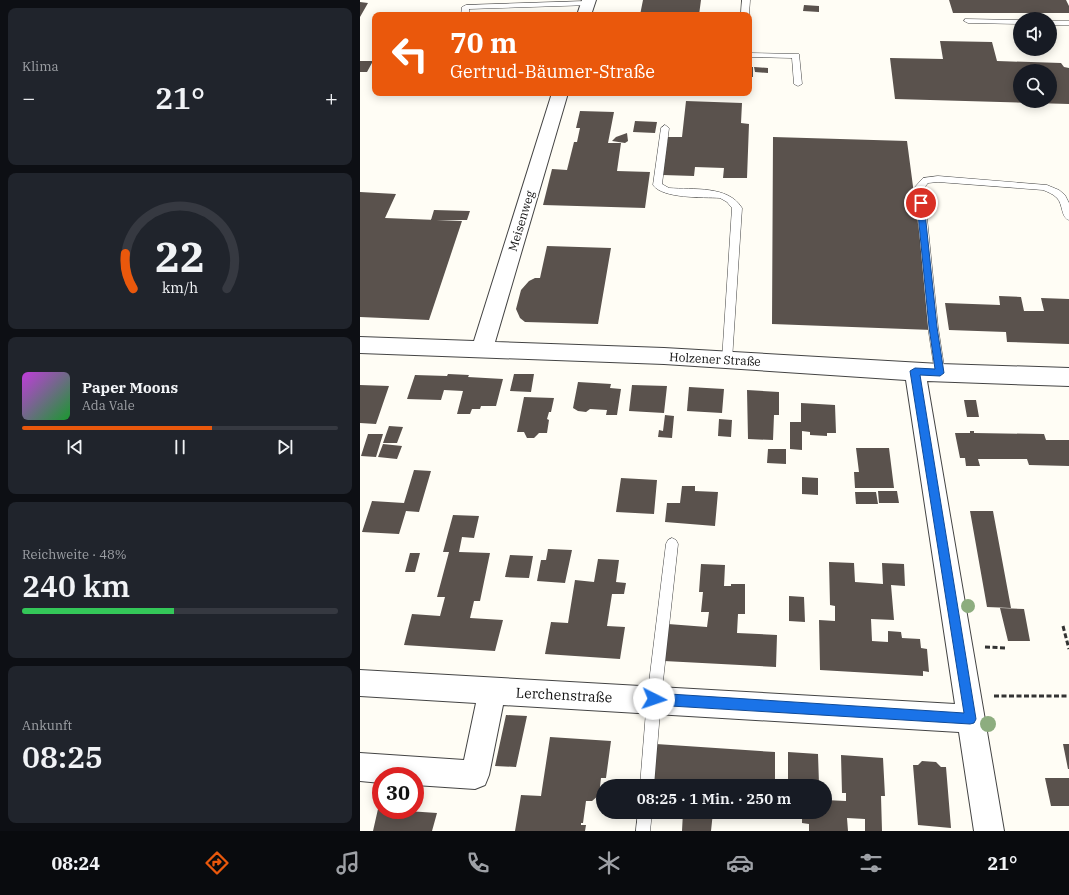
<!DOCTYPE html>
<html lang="de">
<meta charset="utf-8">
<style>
body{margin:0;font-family:"IBM Plex Serif",serif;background:#20242c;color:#f1f3f6;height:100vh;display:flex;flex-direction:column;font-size:15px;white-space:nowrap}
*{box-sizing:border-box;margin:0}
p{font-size:13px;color:#9ea1a6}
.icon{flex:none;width:22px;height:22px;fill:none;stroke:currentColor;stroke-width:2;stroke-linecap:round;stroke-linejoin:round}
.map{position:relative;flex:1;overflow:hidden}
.panel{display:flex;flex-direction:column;gap:8px;padding:8px;background:#0d0f14;width:360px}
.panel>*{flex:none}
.hud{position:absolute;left:12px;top:12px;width:380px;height:84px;border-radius:8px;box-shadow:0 2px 10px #0003;background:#ea580c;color:#fff;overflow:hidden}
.tools{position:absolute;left:653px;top:12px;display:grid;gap:8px}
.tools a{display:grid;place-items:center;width:44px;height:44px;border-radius:50%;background:#171b24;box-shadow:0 2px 10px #0003;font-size:20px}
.speed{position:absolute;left:12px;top:767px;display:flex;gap:8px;font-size:20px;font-weight:700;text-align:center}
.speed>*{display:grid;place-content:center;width:52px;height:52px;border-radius:50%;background:#171b24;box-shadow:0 2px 10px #0003;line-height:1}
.speed .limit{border:6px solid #d22;background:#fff;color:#111}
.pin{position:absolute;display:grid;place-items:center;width:34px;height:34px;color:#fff;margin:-17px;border:2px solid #fff;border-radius:50%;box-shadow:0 1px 4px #0007}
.me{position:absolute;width:44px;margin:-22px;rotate:94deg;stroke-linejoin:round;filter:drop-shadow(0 0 3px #0008)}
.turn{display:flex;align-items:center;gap:14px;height:84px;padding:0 12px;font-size:18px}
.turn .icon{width:52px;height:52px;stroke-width:2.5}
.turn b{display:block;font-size:28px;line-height:34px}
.big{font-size:30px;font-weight:600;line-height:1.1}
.panel .card{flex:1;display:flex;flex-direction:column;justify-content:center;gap:6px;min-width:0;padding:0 14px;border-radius:8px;background:#20242c}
.panel .dial{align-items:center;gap:0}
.dial svg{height:104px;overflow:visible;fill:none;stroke:#363941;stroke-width:7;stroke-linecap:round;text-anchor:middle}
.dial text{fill:#f1f3f6;stroke:none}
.song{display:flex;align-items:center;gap:12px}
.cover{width:48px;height:48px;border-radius:6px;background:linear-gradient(135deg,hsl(290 70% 55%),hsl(130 70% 35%))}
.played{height:4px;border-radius:2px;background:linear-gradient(90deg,#ea580c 60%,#363941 60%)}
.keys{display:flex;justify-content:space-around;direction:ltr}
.heat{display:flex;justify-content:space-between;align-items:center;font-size:22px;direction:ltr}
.charge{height:6px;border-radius:3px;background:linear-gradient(90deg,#34c759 48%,#363941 0)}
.trip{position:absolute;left:236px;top:779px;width:236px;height:40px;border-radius:20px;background:#171b24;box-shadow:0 2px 10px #0003;font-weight:600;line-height:40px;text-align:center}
.tab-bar{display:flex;height:64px;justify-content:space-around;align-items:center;background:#090b0e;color:#9ea1a6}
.tab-bar .icon{width:28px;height:28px}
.tab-bar .active{color:#ea580c}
.tab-bar b{font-size:18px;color:#f1f3f6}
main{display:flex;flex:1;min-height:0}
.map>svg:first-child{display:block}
</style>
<main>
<section class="panel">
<div class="card"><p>Klima</p>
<div class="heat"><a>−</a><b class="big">21°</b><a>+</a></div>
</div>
<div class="card dial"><svg viewBox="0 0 100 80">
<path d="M14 69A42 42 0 1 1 86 69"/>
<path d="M14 69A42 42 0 0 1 8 42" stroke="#ea580c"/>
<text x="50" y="56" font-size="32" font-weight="700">22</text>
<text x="50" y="72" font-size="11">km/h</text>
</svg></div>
<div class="card">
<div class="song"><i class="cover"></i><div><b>Paper Moons</b><p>Ada Vale</p></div></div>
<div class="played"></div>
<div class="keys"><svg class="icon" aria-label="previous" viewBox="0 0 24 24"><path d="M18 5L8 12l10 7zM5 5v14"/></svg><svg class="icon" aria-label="pause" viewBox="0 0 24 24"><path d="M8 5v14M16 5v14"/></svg><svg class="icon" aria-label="next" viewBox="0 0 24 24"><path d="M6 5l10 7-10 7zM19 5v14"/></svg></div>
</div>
<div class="card"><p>Reichweite · 48%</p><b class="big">240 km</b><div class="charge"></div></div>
<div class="card"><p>Ankunft</p><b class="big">08:25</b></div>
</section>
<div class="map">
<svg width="709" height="831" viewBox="0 0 709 831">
<rect width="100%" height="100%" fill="#fffdf5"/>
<!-- building -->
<path fill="#5a524d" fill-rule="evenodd" d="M283,0H341L339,15H280Z
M589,0H706L709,6V13H593Z
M0,2L8,3L0,17Z
M444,5L459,6V12L443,11Z
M580,41L632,42L637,61L701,63L704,67L709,68V104L535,99L530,58L583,59ZM660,71H690V101H660Z
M0,61H13L7,72H0Z
M389,67H393V77H389Z
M394,67L408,68V73L395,72Z
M326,101L382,103L381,123L389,124L387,178H363L364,168L335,167L334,176L303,175L308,137H322Z
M220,111L254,112L248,143H261L257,171L290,172L285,208L183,205L192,169L207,170L214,142H217L220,128H216Z
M275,121L297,122L295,133L273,132Z
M267,133L268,141L265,143L252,141L256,137Z
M413,137L547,141L572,330L412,324Z
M0,192L36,194L25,218L102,221L69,320L0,317Z
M74,210L110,211L107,220H71Z
M187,246L251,248L238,324L165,322L160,318L156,309L161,290L169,281L175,278H180Z
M639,296L661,297L664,311H684L681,298L709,299V344L647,342L646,332L589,330L585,303L640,305Z
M88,374L109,375L108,377L143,379L136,406H121L120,409H112L110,414H97L103,391L84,390L81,400L47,399L55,375L87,376Z
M154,374H174L171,392L150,391Z
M218,382L251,384L250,388L261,389L257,415H246L247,410L230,409L226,412L218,411L213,408Z
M0,385L29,386L16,424L0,423Z
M272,385L307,386L304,413L269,411Z
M329,387L364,389L362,413L327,411Z
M387,390L419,392V415H414L413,440L388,439Z
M164,397L194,398L191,412H189L187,419L189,420L187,433H179L174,438H167L164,432H157Z
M604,400H616L619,417H607Z
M441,403L475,405L476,433H467V436L450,435V432L442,431V450L430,449V422H441Z
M305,415L314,416L312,438L298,437L299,430L303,431Z
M359,419L372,420L371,437L358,436Z
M29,426L43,427L37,443H23Z
M610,431H614V433L684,434L686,440H709V466L669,465L667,459H618L620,466H606L605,458H600L595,433H610Z
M8,434H23L16,457L1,456Z
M23,444L42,446L37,459L18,457Z
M496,448H529L534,488H495L494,472H499Z
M408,449H426V464L407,463Z
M54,470L71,471L59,512L46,511L39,534L2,532L12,501L44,503Z
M442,477L458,478V495L442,494Z
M261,478L297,480L294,514L256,512Z
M322,486H335V491L358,492L355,526L305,522L307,503H320Z
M518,491H537L539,503H519Z
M495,492H516L518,504H496Z
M610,511H633L651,608L627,607Z
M93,515L119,516L114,538L102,537L99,552L130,553L120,601H114L110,618L143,620L135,651L44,645L52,614L80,616L85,597H77L89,552H83Z
M188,549L212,550L205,583L177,581L181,560H186Z
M50,553H60L55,572H45Z
M150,555L173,556L169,578L145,577Z
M238,559L259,560L256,582L266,583L264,594H252L247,626L265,627L260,659L185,654L191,622L208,623L215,580L234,582Z
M469,562L494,563L495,582L523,584L522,563L544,564L545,586L531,585L534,620L511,619L512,641L528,642V631L541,632L542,638L560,639L561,648L567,649L569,672L563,671V676L460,670L459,620L475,621V606L470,605Z
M341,564L365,565L364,586H371V584H385V614H378L377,633L417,635L416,667L304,661L308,624L347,627L349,612H341L343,592H339Z
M429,596L444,597L445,622L429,621Z
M640,608L664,609L670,641H648Z
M146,715L167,716L156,767L135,766Z
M190,737L251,741L246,778H241L239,795L232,801H226L223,823H221V825H226L225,831H155L161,795L181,796Z
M296,744L415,752V786H319V782L293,780Z
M703,744H709V769H708Z
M428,752L458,754L459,784L428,782Z
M481,755L523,758L525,796H521L522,831H505V819L487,818L488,831H449V824L442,823V812H465V800L486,801V793H482Z
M562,761L576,762L581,767H586L591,828L558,825L553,765H558Z
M685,778H709V806H691Z
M18,809L77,813L72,831H13Z
M323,812H353L351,831H322Z"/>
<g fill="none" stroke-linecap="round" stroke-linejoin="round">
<defs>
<path id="lane" d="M382,0H390L389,15H381Z
M228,1L232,3L231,5L109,9V15H101L102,7L106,5Z
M605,19L660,20V24L608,23L604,21Z
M690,21H709V25H690Z
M389,53L439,54L442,84L438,86L434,84L432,58L389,57Z
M305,125L309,128L302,184L309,188C333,190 368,185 382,208L372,360L371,363L367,364L363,363L362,360L372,208L367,202L360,198C343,197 303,199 293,185L301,128Z
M578,176L687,185L699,190L705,195L709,203V220C701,218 703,204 697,198C693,194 688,192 683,190L578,182L568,183L564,188L578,327L585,373L584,376L580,377L576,376L575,373L568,327L555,187L563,178Z
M312,538L316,540L318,544L301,699L294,786H280L287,699L306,544L308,540Z
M278,812H292L290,831H276Z"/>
<path id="street" d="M222,0H236L231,15H217Z
M192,93H208L135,342L304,348L580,364L709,368V386L567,381L644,831H614L599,732L143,705L129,775L125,785L115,789L55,785V776H21V783L0,781V753L104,760L116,703L0,696V670L595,704L546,380L304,364L0,353V337L114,341Z"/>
</defs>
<!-- lane casing -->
<use href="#lane" stroke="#444" stroke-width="1"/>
<!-- street casing -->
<use href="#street" stroke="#444" stroke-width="2"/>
<!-- path -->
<path stroke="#333" stroke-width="3" stroke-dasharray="5 2.5" stroke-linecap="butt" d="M703,626L709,649
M625,647L647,648
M634,696H709"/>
<!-- lane -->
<use href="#lane" fill="#fff" fill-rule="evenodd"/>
<!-- street -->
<use href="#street" fill="#fff" fill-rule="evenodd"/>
</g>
<!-- trees -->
<g fill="#8dad7f">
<circle cx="608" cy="606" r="7"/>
<circle cx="628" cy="724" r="8"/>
</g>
<!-- route -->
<path fill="#1a73e8" stroke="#114b97" d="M561,200L564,203L577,327L584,373L580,376L560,375L616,719L614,723L610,724L294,705L290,703L288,699L290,695L294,693L604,713L550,371L555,368L575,369L569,327L557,203Z"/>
<g text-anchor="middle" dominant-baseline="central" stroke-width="4" stroke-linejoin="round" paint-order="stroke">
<!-- street labels -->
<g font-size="12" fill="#111" stroke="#fff">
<text transform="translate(161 221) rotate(-73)">Meisenweg</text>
<text transform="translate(355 359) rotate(3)">Holzener Straße</text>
</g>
<!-- near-street labels -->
<g font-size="14" fill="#111" stroke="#fff">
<text transform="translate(204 695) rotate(3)">Lerchenstraße</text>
</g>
</g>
</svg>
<div class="tools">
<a><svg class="icon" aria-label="sound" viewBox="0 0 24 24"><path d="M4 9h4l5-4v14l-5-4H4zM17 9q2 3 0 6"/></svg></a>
<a><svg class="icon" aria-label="search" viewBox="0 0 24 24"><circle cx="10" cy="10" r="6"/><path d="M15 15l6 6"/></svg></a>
</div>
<div class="speed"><div class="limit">30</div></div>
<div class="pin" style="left:561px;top:203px;background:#d93025"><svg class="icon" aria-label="arrive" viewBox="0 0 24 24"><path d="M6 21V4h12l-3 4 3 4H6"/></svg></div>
<svg class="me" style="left:294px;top:699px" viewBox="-20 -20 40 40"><circle r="19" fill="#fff"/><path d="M0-13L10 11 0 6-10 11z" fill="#1a73e8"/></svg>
<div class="trip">08:25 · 1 Min. · 250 m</div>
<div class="hud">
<div class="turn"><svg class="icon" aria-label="left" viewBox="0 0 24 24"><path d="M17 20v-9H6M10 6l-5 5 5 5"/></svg><div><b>70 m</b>Gertrud-Bäumer-Straße</div></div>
</div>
</div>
</main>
<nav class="tab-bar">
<b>08:24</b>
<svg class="icon active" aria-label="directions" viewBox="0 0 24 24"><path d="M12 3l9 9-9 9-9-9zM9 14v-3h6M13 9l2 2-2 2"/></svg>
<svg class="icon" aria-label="music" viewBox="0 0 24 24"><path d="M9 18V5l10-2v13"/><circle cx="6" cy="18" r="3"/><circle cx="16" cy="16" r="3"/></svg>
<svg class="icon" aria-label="phone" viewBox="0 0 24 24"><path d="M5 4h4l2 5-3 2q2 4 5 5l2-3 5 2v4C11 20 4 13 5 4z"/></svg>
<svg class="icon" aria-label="climate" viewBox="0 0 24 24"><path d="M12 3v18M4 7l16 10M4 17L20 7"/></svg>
<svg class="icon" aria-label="car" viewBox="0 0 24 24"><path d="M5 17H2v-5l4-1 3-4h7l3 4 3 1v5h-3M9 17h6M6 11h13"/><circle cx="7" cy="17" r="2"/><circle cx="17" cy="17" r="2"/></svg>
<svg class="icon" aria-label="filters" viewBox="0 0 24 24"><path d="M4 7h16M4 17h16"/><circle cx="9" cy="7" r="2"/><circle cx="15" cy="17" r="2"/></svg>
<b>21°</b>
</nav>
